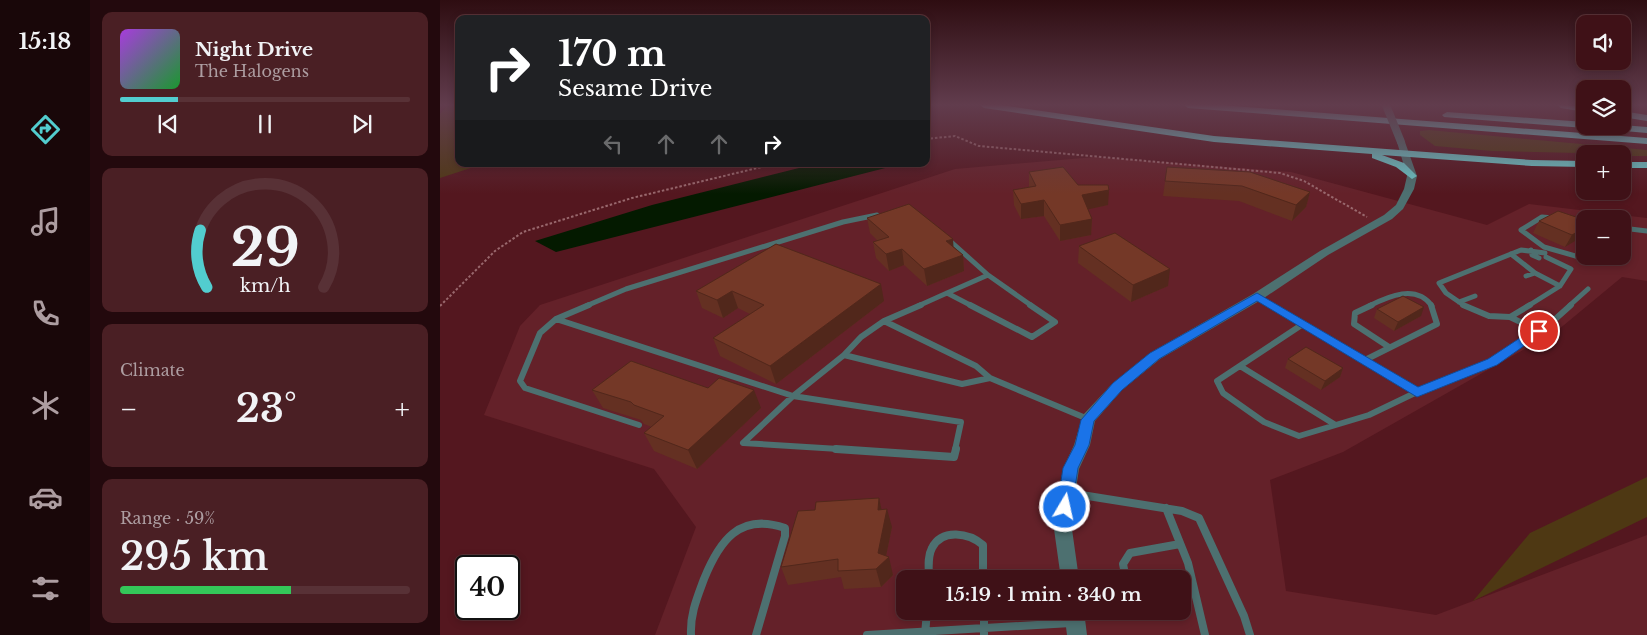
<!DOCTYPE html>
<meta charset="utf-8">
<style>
body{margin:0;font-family:"Libre Baskerville",serif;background:#4a1f24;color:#f1f3f6;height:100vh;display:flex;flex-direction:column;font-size:19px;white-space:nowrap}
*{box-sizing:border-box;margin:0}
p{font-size:16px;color:#ad9da1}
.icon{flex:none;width:28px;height:28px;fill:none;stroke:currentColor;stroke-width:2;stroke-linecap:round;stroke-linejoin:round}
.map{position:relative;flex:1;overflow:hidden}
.panel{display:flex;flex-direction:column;gap:12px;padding:12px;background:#23090d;width:350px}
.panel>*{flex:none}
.guide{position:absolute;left:15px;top:15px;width:475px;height:152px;border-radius:10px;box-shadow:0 2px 8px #0003,0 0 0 1px #583136;background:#202124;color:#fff;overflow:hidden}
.buttons{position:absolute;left:1136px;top:15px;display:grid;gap:10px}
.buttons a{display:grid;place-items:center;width:55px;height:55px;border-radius:10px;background:#3f1117;box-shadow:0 2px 8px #0003,0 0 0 1px #583136;font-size:25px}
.speed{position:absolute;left:15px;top:555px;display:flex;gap:10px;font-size:25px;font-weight:700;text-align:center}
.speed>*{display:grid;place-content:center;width:65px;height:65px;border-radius:50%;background:#3f1117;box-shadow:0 2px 8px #0003,0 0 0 1px #583136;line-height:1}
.speed .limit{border:2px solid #111;border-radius:8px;background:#fff;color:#111}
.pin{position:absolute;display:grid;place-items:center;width:42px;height:42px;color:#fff;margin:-21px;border:2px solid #fff;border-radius:50%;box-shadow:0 1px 5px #0007}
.me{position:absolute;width:55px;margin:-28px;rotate:9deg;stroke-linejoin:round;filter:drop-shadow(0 0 4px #0008)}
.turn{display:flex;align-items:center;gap:18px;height:105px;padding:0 20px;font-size:22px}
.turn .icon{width:65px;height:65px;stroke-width:2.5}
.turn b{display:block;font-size:35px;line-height:42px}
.lanes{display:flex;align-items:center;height:48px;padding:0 20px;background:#0003;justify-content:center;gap:25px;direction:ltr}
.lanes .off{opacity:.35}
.big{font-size:38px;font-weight:600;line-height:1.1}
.panel .card{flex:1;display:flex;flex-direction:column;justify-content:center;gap:8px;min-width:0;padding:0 18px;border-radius:10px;background:#4a1f24}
.panel .dial{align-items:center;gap:0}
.dial svg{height:130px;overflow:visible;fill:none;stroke:#583136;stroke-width:7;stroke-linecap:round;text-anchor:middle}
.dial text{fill:#f1f3f6;stroke:none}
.song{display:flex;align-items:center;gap:15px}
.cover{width:60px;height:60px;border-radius:8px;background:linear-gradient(135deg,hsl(280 70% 55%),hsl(130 70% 35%))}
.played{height:5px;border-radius:2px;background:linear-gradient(90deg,#52cdcf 20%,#583136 20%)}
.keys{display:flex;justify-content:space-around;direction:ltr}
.heat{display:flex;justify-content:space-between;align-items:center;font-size:28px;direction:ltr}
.charge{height:8px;border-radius:4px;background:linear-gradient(90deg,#34c759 59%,#583136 0)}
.trip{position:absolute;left:456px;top:570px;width:295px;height:50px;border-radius:10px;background:#3f1117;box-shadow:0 2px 8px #0003,0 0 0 1px #583136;font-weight:600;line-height:50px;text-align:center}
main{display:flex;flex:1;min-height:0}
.tabs{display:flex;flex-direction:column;width:90px;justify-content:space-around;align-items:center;background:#190709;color:#ad9da1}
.tabs .icon{width:35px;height:35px}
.tabs .on{color:#52cdcf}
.tabs b{font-size:22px;color:#f1f3f6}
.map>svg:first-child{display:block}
</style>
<main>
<nav class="tabs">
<b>15:18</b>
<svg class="icon on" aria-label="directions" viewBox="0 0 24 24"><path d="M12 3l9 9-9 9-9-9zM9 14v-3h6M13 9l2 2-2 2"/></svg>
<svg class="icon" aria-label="music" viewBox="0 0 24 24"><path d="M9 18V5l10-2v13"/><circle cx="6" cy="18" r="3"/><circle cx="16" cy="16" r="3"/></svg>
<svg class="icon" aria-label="phone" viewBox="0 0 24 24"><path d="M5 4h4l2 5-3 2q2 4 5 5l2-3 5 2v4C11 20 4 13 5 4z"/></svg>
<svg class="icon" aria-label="climate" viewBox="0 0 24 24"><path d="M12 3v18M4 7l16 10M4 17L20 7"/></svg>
<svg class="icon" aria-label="car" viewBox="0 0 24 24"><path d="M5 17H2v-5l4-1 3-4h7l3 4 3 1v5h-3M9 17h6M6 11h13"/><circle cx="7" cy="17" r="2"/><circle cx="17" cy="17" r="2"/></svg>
<svg class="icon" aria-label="filters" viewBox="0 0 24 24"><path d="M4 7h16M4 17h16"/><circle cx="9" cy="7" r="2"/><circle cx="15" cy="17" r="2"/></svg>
</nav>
<section class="panel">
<div class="card">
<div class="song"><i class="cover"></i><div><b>Night Drive</b><p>The Halogens</p></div></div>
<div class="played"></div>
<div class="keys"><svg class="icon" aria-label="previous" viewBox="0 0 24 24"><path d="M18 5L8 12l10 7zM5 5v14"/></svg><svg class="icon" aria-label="pause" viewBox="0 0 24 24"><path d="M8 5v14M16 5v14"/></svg><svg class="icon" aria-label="next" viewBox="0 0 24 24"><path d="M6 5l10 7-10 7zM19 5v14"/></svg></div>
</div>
<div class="card dial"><svg viewBox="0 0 100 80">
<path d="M14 69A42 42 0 1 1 86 69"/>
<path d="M14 69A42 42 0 0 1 10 34" stroke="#52cdcf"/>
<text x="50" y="56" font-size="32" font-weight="700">29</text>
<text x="50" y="72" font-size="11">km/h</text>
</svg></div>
<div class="card"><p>Climate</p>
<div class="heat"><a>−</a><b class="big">23°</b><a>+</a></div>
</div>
<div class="card"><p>Range · 59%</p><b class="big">295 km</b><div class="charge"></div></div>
</section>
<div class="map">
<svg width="1207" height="635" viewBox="0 0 1207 635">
<rect width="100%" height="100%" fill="#54171f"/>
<!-- built -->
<path fill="#642129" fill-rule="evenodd" d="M655,157L851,172L1047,225L1089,204L1207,218V281L1182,277L1118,330L903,452L830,480L846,591L996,615L1207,535V635H215L256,527L214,469L44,415L80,326L100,305L515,169ZM1145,219H1182V256H1145ZM465,579H742V611H465Z"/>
<!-- green -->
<path fill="#4e3813" d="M8,105H19V164H43L0,178V114Z
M989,130L1207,150V156H1183L1182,154L1052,151L995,146L980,135V131Z
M1207,477V517L1033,601L1090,533Z"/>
<!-- water -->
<path fill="#041a00" d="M375,164H461L116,252L95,241L212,205Z"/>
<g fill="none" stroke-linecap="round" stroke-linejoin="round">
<!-- path -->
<path stroke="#99686d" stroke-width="2" stroke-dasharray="2.5 2" stroke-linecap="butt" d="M486,139L515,136L539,146L840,173L864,181L927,217
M0,306L55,251L83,232L192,198L334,164"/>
<!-- service-far2 -->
<path stroke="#4d7070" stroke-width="5" d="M1113,218L1102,217L1081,230L1104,247L1153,261
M1182,228L1207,231
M509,240L548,275
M1091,250L1092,255L1099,258
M1071,254L1095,273
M1086,276L1095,273L1120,286
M507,293L532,306
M507,293L548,275L592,306
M817,297L832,306
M1019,302L1035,296
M146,306L186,289L403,222L437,215
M478,306L507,293
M929,306C949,296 976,284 992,306
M1025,306L1006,293L999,283L1081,250L1105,253
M1088,306L1120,286L1131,269L1106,257
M1129,306L1148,289"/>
<!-- service-far1 -->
<path stroke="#4d7070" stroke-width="6" d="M149,305L116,319L100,333L80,381L85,388L199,425
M530,305L592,337L615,322L590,305
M830,305L977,392L1052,362L1112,322L1131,305
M932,305L915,313L914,324L949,347
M1023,305L1049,316L1070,317
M1090,305L1070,317L1099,331
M116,319L353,396
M444,321L481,305
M444,321L536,366L550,378L522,384L404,355L421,337Z
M863,324L777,381L783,393L824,422L859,436L929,415L977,392
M925,360L997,324L991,305
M800,366L894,424
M550,378L648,419
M353,396L521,422L515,450
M353,396L303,443L415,450
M353,396L404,355"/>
<!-- service -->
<path stroke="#4d7070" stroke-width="8" d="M396,449L514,457L516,449
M629,493L742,511L759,518L804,616L810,635
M726,508L748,563L765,635
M489,579C489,569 487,557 492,548C502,528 529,533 543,545V579
M686,579L683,564L690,553L740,544
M742,591L754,589
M544,611V635
M251,635C250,614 257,598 264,579C279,542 299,512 345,528V536L316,635
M427,635L631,623
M485,635L487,611"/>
<!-- tertiary -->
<path fill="#4d7070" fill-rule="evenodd" d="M958,140L965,142L977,176L974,189L963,209L952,219L888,255L821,300L720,359L682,390L655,421L650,445L639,469L631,522L639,579H621L613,522L623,469L634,445L643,415L672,384L710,353L813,294L880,251L944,215L956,205L964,189L967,176L957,142Z
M624,611H644L647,635H627Z"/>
<!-- motorway -->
<path fill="#6ac9ca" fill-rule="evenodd" d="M540,105H561L774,136L1092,160L1145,161V167L1092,166L942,155L964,163L977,176L972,179L956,167L932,158V154L774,142L544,108Z
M744,105H780L1207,138V144L748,108Z
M1117,105L1145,106V112L1121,108Z
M1182,111L1207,115V121L1182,117Z
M1007,112L1145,122V126H1149L1145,128L1004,117L1002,115Z
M1182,125L1207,127V133L1162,129L1157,126Z
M1182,162H1207V168H1182Z"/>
<!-- tertiary-bridge -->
<path stroke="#4d7070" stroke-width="8" d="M946,105L961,142"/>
</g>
<!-- wall -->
<path fill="#643022" d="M727,167L870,192L866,207L852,221L799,201L723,196Z
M589,172L638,185L668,205L648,209L652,219L651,235L620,241L604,216L581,219L574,205L573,190L589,187Z
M427,218L514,247L523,255L524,271L487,286L464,265L449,271L436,258L433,242L438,241L430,233Z
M1145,220L1125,247L1093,233L1099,221Z
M336,244L444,301L336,384L280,356L273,338L310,314L298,308L283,318L262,308L256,291Z
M639,246L728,286L691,302L638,263Z
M937,309L981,316L954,331L934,318Z
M848,359L903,368L900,377L881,390L845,368Z
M152,390L321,408L257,469L214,451L204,433L212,427L204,424L201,420L163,408Z
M439,498L441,509L452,527L446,556L453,575L441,587L404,589L401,577L348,585L341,567L375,510Z"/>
<!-- shaded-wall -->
<path fill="#51271b" d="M669,190L668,205L641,211L642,195Z
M870,192L866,207L852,221L856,205Z
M604,200V216L581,219V204Z
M652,219L651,235L620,241V225Z
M1145,227V235L1125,247L1132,235Z
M513,239L514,255L506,241Z
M462,249L464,265L449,271L446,254Z
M523,255L524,271L487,286L484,269Z
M730,269L728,286L691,302L693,285Z
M441,284L444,301L336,384L330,366Z
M292,291L298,308L283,318L277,300Z
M984,307L981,316L954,331L958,322Z
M903,368L900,377L881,390L885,381Z
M314,390L321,408L257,469L248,450Z
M439,498L443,516L438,510Z
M447,509L452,527L445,561L449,557L453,575L441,587L436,569L438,553Z"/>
<!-- building -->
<path fill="#743827" stroke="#51271b" d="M623,167L638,185H668L669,190L642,195L652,219L620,225L604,200L581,204L573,190L596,186L589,172Z
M727,167L810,172L870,192L856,205L802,186L725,181Z
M469,204L513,239L506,241L523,255L484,269L462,249L446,254L433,242L449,237L427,218Z
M1118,211L1145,220V227L1132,235L1099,221Z
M675,233L730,269L693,285L639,246Z
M336,244L441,284L330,366L273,338L324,305L292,291L277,300L256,291Z
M963,296L984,307L958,322L937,309Z
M866,347L903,368L885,381L848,359Z
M191,361L268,388L279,378L314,390L248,450L204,433L224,416L194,405L191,402L152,390Z
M439,498L438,510L447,509L438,553L449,557L436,569L398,571V559L341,567L358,511L375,510L376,502Z"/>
<!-- sky -->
<linearGradient id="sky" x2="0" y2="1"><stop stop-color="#2e0d11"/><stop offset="0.54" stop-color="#613c4d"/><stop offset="1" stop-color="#613c4d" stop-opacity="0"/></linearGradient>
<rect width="1207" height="194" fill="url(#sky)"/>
<!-- route -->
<path fill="#1a73e8" stroke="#114b97" d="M817,293L978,387L1048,359L1095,328H1103L1105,331L1057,365L977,397L817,301L719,359L682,390L654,421L649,445L638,468L632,507L630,512L625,514L619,512L617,507L623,468L635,445L641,420L673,383L710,353Z"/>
</svg>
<div class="buttons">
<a><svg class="icon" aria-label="sound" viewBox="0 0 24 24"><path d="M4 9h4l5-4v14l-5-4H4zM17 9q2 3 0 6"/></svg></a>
<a><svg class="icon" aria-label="layers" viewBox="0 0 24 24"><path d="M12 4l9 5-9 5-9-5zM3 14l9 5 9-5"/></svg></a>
<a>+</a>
<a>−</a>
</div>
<div class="speed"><div class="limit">40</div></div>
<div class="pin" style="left:1099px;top:331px;background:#d93025"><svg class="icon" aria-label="arrive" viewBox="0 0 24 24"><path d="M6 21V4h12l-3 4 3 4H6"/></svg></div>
<svg class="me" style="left:625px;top:507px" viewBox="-20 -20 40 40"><circle r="17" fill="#1a73e8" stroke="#fff" stroke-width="3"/><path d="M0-11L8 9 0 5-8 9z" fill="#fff"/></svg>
<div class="trip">15:19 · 1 min · 340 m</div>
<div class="guide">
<div class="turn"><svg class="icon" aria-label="right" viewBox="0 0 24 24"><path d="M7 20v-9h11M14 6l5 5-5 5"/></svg><div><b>170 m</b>Sesame Drive</div></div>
<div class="lanes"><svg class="icon off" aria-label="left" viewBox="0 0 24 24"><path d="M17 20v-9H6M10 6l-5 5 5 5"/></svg><svg class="icon off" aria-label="ahead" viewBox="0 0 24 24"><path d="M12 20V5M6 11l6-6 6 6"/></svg><svg class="icon off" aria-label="ahead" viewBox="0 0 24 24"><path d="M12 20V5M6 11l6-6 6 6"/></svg><svg class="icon" aria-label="right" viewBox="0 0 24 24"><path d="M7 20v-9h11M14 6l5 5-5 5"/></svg></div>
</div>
</div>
</main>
